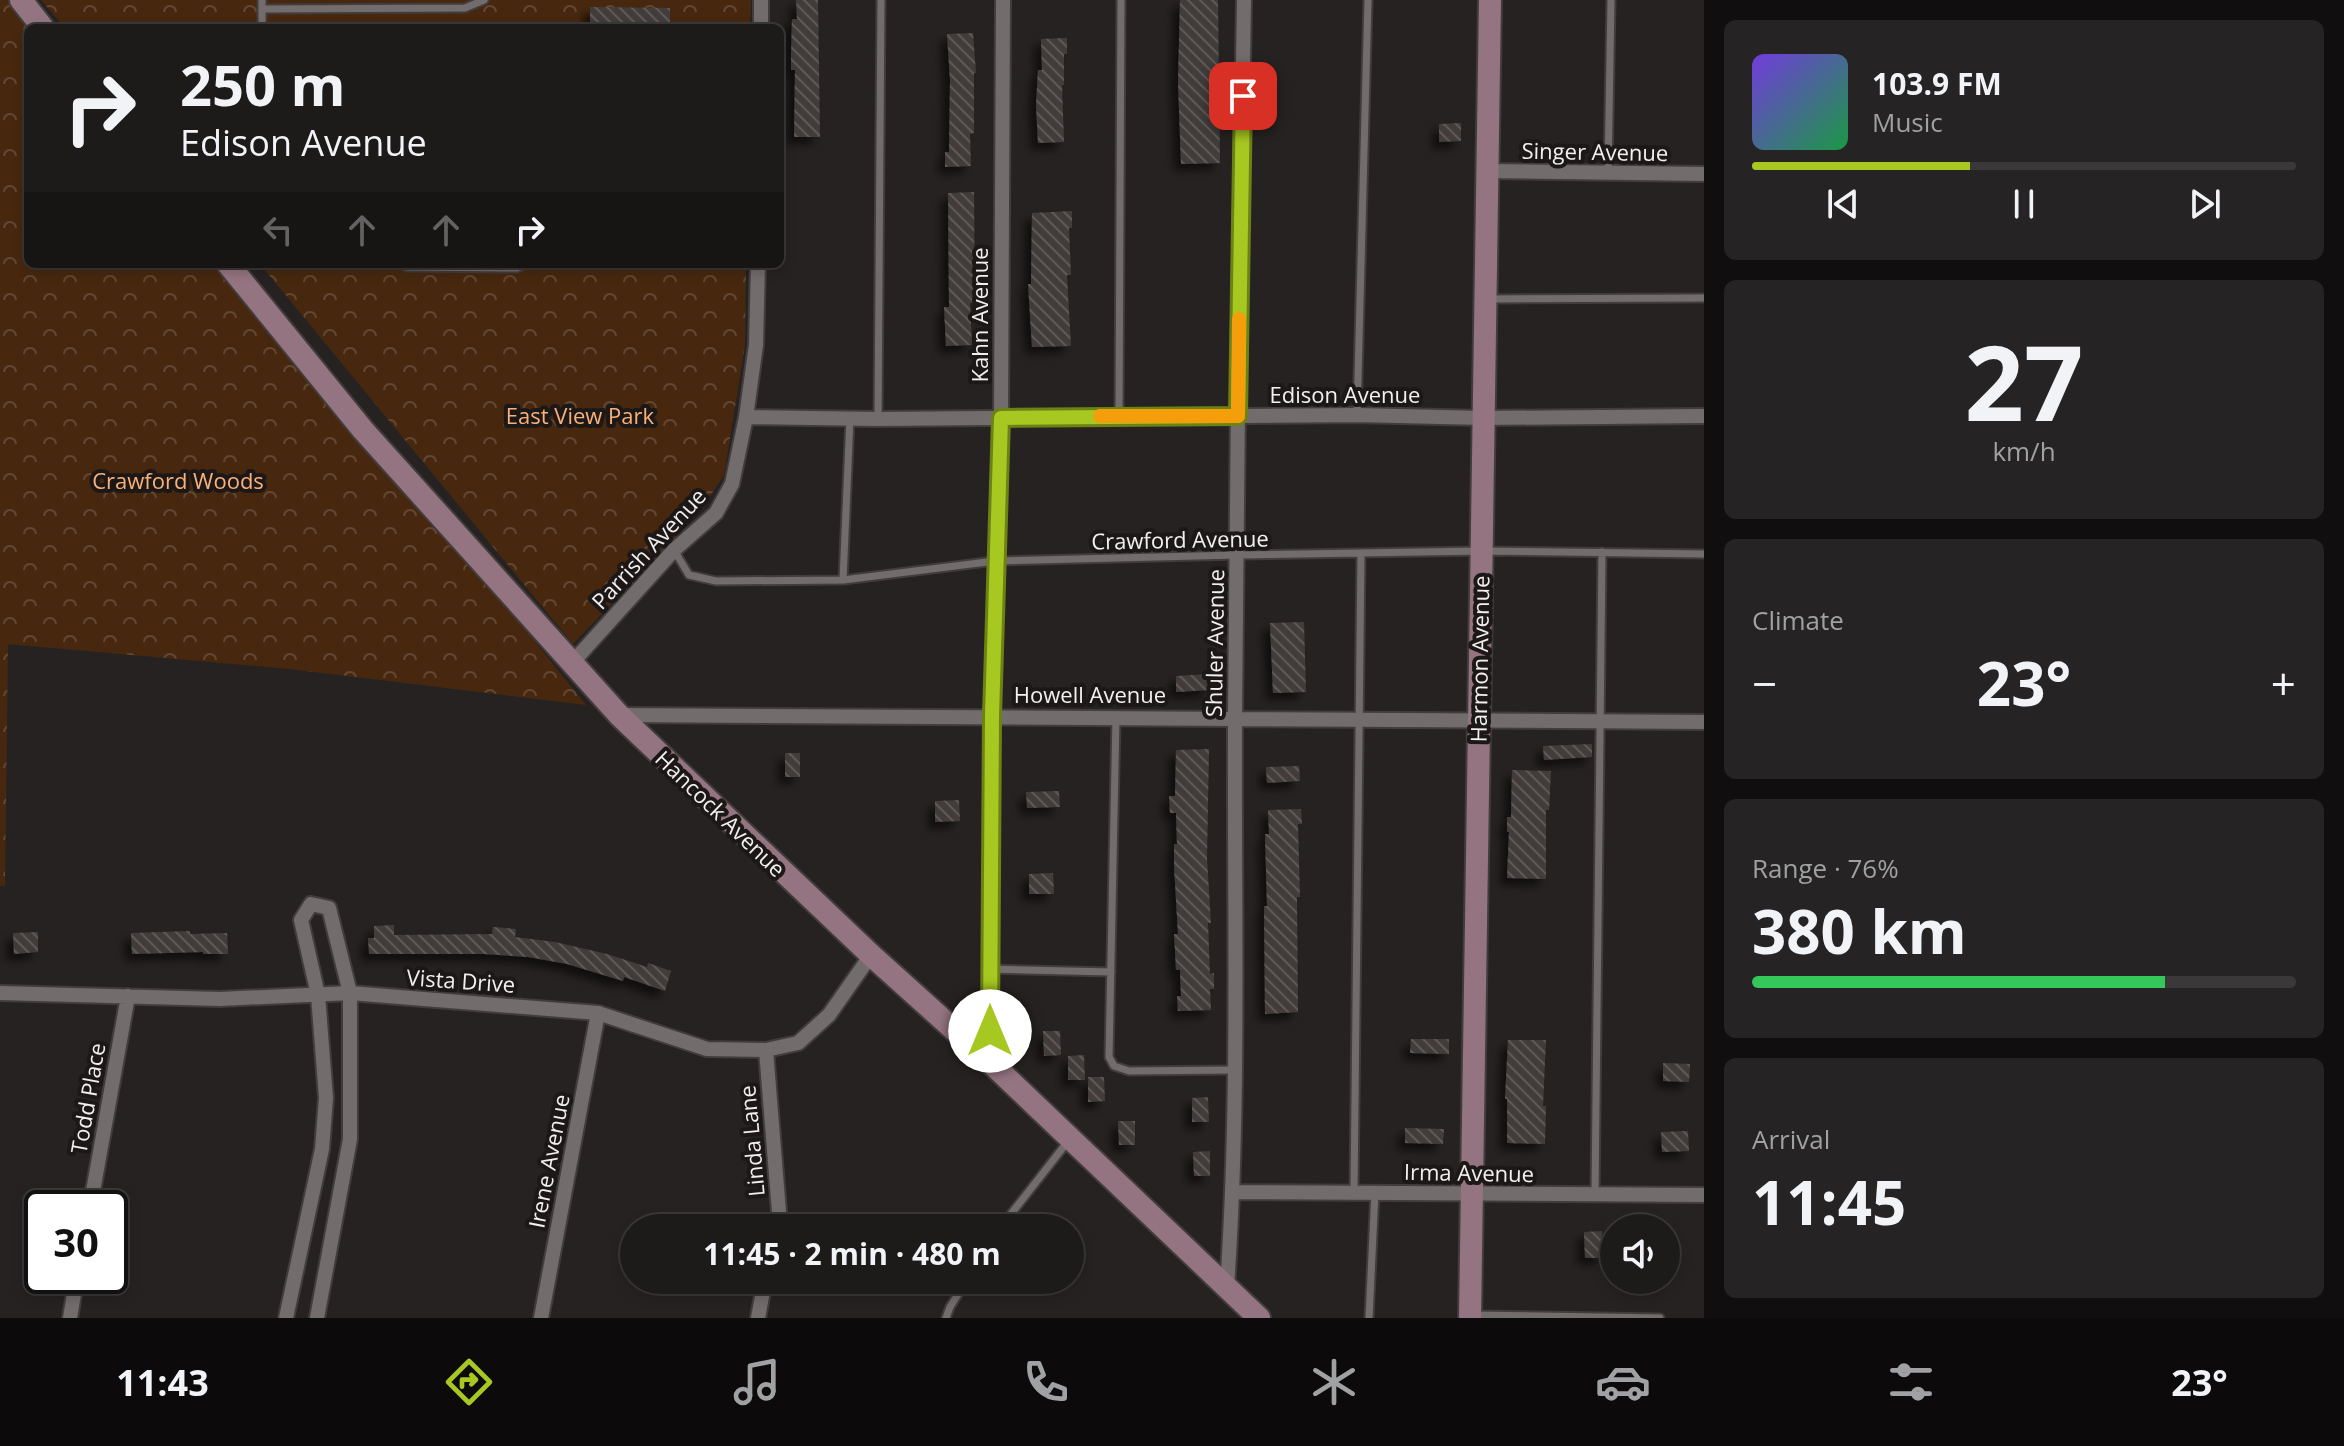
<!DOCTYPE html>
<meta charset="utf-8">
<style>
body{margin:0;font-family:"Open Sans",sans-serif;background:#252323;color:#f1f3f6;height:100vh;display:flex;flex-direction:column;font-size:30px;white-space:nowrap}
*{box-sizing:border-box;margin:0}
p{font-size:26px;color:#a0a1a2}
.icon{flex:none;width:44px;height:44px;fill:none;stroke:currentColor;stroke-width:2;stroke-linecap:round;stroke-linejoin:round}
.map{position:relative;flex:1;overflow:hidden}
.side{display:flex;flex-direction:column;gap:20px;padding:20px;background:#100e0e;width:640px}
.side>*{flex:none}
.guide{position:absolute;left:24px;top:24px;width:760px;height:244px;border-radius:12px;box-shadow:0 4px 12px #0003,0 0 0 2px #3b3839;background:#1d1a1a;color:#f1f3f6;overflow:hidden}
.controls{position:absolute;left:1600px;top:1214px;display:grid;gap:16px}
.controls a{display:grid;place-items:center;width:80px;height:80px;border-radius:50%;background:#1d1a1a;box-shadow:0 4px 12px #0003,0 0 0 2px #3b3839;font-size:40px}
.speed{position:absolute;left:24px;top:1190px;display:flex;gap:16px;font-size:40px;font-weight:700;text-align:center}
.speed>*{display:grid;place-content:center;width:104px;height:104px;border-radius:50%;background:#1d1a1a;box-shadow:0 4px 12px #0003,0 0 0 2px #3b3839;line-height:1}
.speed .limit{border:4px solid #111;border-radius:12px;background:#fff;color:#111}
.pin{position:absolute;display:grid;place-items:center;width:68px;height:68px;color:#fff;margin:-34px;border-radius:16px;box-shadow:0 4px 12px #0006}
.me{position:absolute;width:88px;margin:-44px;rotate:0deg;stroke-linejoin:round;filter:drop-shadow(0 0 6px #0008)}
.turn{display:flex;align-items:center;gap:28px;height:168px;padding:0 24px;font-size:36px}
.turn .icon{width:104px;height:104px;stroke-width:2.5}
.turn b{display:block;font-size:56px;line-height:68px}
.lanes{display:flex;align-items:center;height:76px;padding:0 24px;background:#0003;justify-content:center;gap:40px;direction:ltr}
.lanes .off{opacity:.35}
.big{font-size:60px;font-weight:700;line-height:1.1}
.side .tile{flex:1;display:flex;flex-direction:column;justify-content:center;gap:12px;min-width:0;padding:0 28px;border-radius:12px;background:#252323}
.side .dial{align-items:center;gap:0}
.dial b{font-size:104px;line-height:1}
.song{display:flex;align-items:center;gap:24px}
.cover{width:96px;height:96px;border-radius:12px;background:linear-gradient(135deg,hsl(260 70% 55%),hsl(140 70% 35%))}
.played{height:8px;border-radius:4px;background:linear-gradient(90deg,#a7c820 40%,#3b3839 40%)}
.keys{display:flex;justify-content:space-around;direction:ltr}
.heat{display:flex;justify-content:space-between;align-items:center;font-size:44px;direction:ltr}
.charge{height:12px;border-radius:6px;background:linear-gradient(90deg,#34c759 76%,#3b3839 0)}
.trip{position:absolute;left:620px;top:1214px;width:464px;height:80px;border-radius:40px;background:#1d1a1a;box-shadow:0 4px 12px #0003,0 0 0 2px #3b3839;font-weight:700;line-height:80px;text-align:center}
.dock{display:flex;height:128px;justify-content:space-around;align-items:center;background:#0c0a0a;color:#a0a1a2}
.dock .icon{width:56px;height:56px}
.dock .on{color:#a7c820}
.dock b{font-size:36px;color:#f1f3f6}
main{display:flex;flex:1;min-height:0}
.map>svg:first-child{display:block}
</style>
<main>
<div class="map">
<svg width="1704" height="1318" viewBox="0 0 1704 1318">
<defs>
<pattern id="park-crowns" width="20" height="18" patternUnits="userSpaceOnUse" patternTransform="scale(2)"><rect width="20" height="18" fill="#47280f"/><path d="M2 6a3 3 0 1 1 6 0M12 15a3 3 0 1 1 6 0" fill="none" stroke="#624832"/></pattern>
<pattern id="building-back-hatch" width="6" height="6" patternUnits="userSpaceOnUse" patternTransform="scale(2)"><rect width="6" height="6" fill="#423d3b"/><path d="M-1 5l2 2M0 0l6 6M5-1l2 2" fill="none" stroke="#5e5958"/></pattern>
<filter id="shadow"><feDropShadow dx="-7" dy="7" stdDeviation="4" flood-color="#0009"/></filter>
</defs>
<rect width="100%" height="100%" fill="#272222"/>
<!-- park -->
<path fill="url(#park-crowns)" d="M0,0H21L43,28H28V264H231L586,705L290,669L8,644L5,886H0Z
M41,0H751L750,28H65Z
M260,264H746L745,345L724,475L701,510L573,644Z"/>
<!-- building -->
<path fill="url(#building-back-hatch)" filter="url(#shadow)" d="M796,0H818L820,137H794L795,70H791V55L792,19H797Z
M1180,0H1218L1220,163L1181,164L1178,82Z
M590,7L670,8V28H590Z
M973,33L976,73H974V133L970,134L971,166L945,167V152H949L950,80L947,34Z
M1067,38V54H1064V85H1062L1064,142L1038,143L1036,105L1038,70H1042L1041,39Z
M1461,123V141L1439,142V124Z
M974,192L975,303H970L972,345L946,346L944,307H949L948,193Z
M1072,211V228H1069L1071,275H1067L1071,346L1032,347L1028,284H1031L1032,213Z
M1304,622L1306,692L1273,693L1270,623Z
M1209,674L1210,690L1176,692V676Z
M1592,744V757L1544,760L1543,746Z
M1209,749L1207,858L1211,923H1208L1210,974L1214,973V989H1210L1211,1010L1178,1011L1177,996H1181L1180,970H1176L1175,950L1174,934H1178L1174,866V844H1177L1176,813H1170L1169,796H1175L1176,750Z
M785,753H800V777H785Z
M1299,766L1300,781L1267,783L1266,767Z
M1512,770L1551,771L1549,810H1546V879L1507,878L1509,832H1507V817H1511Z
M1059,791L1060,807L1027,808L1026,792Z
M959,800L960,821L935,822V801Z
M1301,809L1302,824H1298L1300,897H1297L1298,1012L1265,1014L1264,906H1267L1265,834H1269L1268,810Z
M1053,873L1054,894H1029V874Z
M394,925V935L492,934L493,927L516,929L515,937L555,942L607,954L647,967L648,963L671,971L665,991L624,977L623,981L567,964L528,957L484,954H369L368,938H374V926Z
M190,931V934L227,933L228,954H203V952L132,954L131,933Z
M38,932V952L14,954L13,933Z
M1043,1031H1060L1061,1055L1044,1056Z
M1411,1039H1449V1054L1410,1053Z
M1508,1040H1546L1543,1106H1546L1545,1144L1507,1143V1099H1505Z
M1084,1055L1085,1080H1068V1056Z
M1663,1063L1690,1064L1689,1082L1663,1081Z
M1088,1077H1104L1105,1101L1088,1102Z
M1208,1097L1209,1122H1192V1098Z
M1118,1121H1135V1145H1119Z
M1405,1128L1444,1129L1443,1144L1405,1143Z
M1688,1131L1689,1151L1662,1152L1661,1132Z
M1210,1151V1176H1194L1193,1152Z
M1602,1231L1603,1258H1585L1584,1232Z"/>
<g fill="none" stroke-linecap="round" stroke-linejoin="round">
<defs>
<path id="lane" d="M262,9L465,8L484,0
M262,28V0
M1608,173L1611,0
M400,264L407,267L517,268L526,264
M1490,299L1704,298
M1119,415L1121,0
M1357,415L1368,0
M878,419L881,0
M674,550L689,575L716,581L843,580L995,561L1237,555L1480,551L1704,554
M843,580L850,418
M1116,717L1109,1057L1114,1066L1129,1071L1234,1070
M990,969L1111,972
M1354,1192L1361,553
M1595,1195L1602,552
M1000,1228L1069,1140
M1472,1315L1660,1318
M946,1318L950,1307L967,1280
M1369,1318L1375,1192"/>
<path id="street" d="M761,28V0
M1486,171L1704,174
M746,417L878,419L1357,415L1483,418L1704,416
M572,663L674,550L716,513L732,484L746,417L756,345L758,264
M619,715L1704,722
M0,993L220,999L350,993L598,1013L707,1049L766,1050L798,1043L829,1015L871,955
M766,1050L779,1212L776,1228
M990,1062L992,716L1001,418L1003,0
M1233,1192L1704,1195
M90,1208L128,996
M1227,1287C1240,1097 1234,908 1235,718C1236,479 1240,239 1244,0
M70,1318L77,1276
M286,1318L322,1149L326,1098L318,995L301,920L311,904L329,908L350,993V1139L317,1318
M541,1318L598,1013
M758,1318L765,1280"/>
<path id="secondary" d="M21,0L43,28
M228,264L363,430L619,715L871,955L990,1062L1259,1318
M1470,1318L1490,0"/>
</defs>
<!-- lane casing -->
<use href="#lane" stroke="#423d3d" stroke-width="11"/>
<!-- street casing -->
<use href="#street" stroke="#423d3d" stroke-width="18"/>
<!-- secondary casing -->
<use href="#secondary" stroke="#423d3d" stroke-width="26"/>
<!-- lane -->
<use href="#lane" stroke="#736c6d" stroke-width="7"/>
<!-- street -->
<use href="#street" stroke="#736c6d" stroke-width="14"/>
<!-- secondary -->
<use href="#secondary" stroke="#947480" stroke-width="22"/>
</g>
<g fill="none" stroke-linecap="round" stroke-linejoin="round">
<defs>
<path id="route" d="M990,1031L992,716L1001,418L1238,416L1243,96"/>
</defs>
<!-- route casing -->
<use href="#route" stroke="#6d8215" stroke-width="20"/>
<!-- route -->
<use href="#route" stroke="#a7c820" stroke-width="14"/>
<!-- slow -->
<path stroke="#f59e0b" stroke-width="14" d="M1100,416H1238L1239,319"/>
</g>
<g text-anchor="middle" dominant-baseline="central" stroke-width="8" stroke-linejoin="round" paint-order="stroke">
<!-- street labels -->
<g font-size="22" fill="#f3efef" stroke="#1d1818">
<text transform="translate(1595 151) rotate(1)">Singer Avenue</text>
<text transform="translate(979 315) rotate(-90)">Kahn Avenue</text>
<text x="1345" y="394">Edison Avenue</text>
<text transform="translate(1180 539) rotate(-1)">Crawford Avenue</text>
<text transform="translate(648 548) rotate(-47)">Parrish Avenue</text>
<text transform="translate(1214 643) rotate(-89)">Shuler Avenue</text>
<text transform="translate(1479 659) rotate(-89)">Harmon Avenue</text>
<text x="1090" y="694">Howell Avenue</text>
<text transform="translate(721 813) rotate(44)">Hancock Avenue</text>
<text transform="translate(461 980) rotate(4)">Vista Drive</text>
<text transform="translate(87 1098) rotate(-80)">Todd Place</text>
<text transform="translate(751 1141) rotate(-95)">Linda Lane</text>
<text transform="translate(548 1161) rotate(-79)">Irene Avenue</text>
<text transform="translate(1469 1172) rotate(1)">Irma Avenue</text>
</g>
<!-- park labels -->
<g font-size="22" fill="#fbb076" stroke="#1d1818">
<text x="580" y="415">East View Park</text>
<text x="178" y="480">Crawford Woods</text>
</g>
</g>
</svg>
<div class="controls">
<a><svg class="icon" aria-label="sound" viewBox="0 0 24 24"><path d="M4 9h4l5-4v14l-5-4H4zM17 9q2 3 0 6"/></svg></a>
</div>
<div class="speed"><div class="limit">30</div></div>
<div class="pin" style="left:1243px;top:96px;background:#d93025"><svg class="icon" aria-label="arrive" viewBox="0 0 24 24"><path d="M6 21V4h12l-3 4 3 4H6"/></svg></div>
<svg class="me" style="left:990px;top:1031px" viewBox="-20 -20 40 40"><circle r="19" fill="#fff"/><path d="M0-13L10 11 0 6-10 11z" fill="#a7c820"/></svg>
<div class="trip">11:45 · 2 min · 480 m</div>
<div class="guide">
<div class="turn"><svg class="icon" aria-label="right" viewBox="0 0 24 24"><path d="M7 20v-9h11M14 6l5 5-5 5"/></svg><div><b>250 m</b>Edison Avenue</div></div>
<div class="lanes"><svg class="icon off" aria-label="left" viewBox="0 0 24 24"><path d="M17 20v-9H6M10 6l-5 5 5 5"/></svg><svg class="icon off" aria-label="ahead" viewBox="0 0 24 24"><path d="M12 20V5M6 11l6-6 6 6"/></svg><svg class="icon off" aria-label="ahead" viewBox="0 0 24 24"><path d="M12 20V5M6 11l6-6 6 6"/></svg><svg class="icon" aria-label="right" viewBox="0 0 24 24"><path d="M7 20v-9h11M14 6l5 5-5 5"/></svg></div>
</div>
</div>
<section class="side">
<div class="tile">
<div class="song"><i class="cover"></i><div><b>103.9 FM</b><p>Music</p></div></div>
<div class="played"></div>
<div class="keys"><svg class="icon" aria-label="previous" viewBox="0 0 24 24"><path d="M18 5L8 12l10 7zM5 5v14"/></svg><svg class="icon" aria-label="pause" viewBox="0 0 24 24"><path d="M8 5v14M16 5v14"/></svg><svg class="icon" aria-label="next" viewBox="0 0 24 24"><path d="M6 5l10 7-10 7zM19 5v14"/></svg></div>
</div>
<div class="tile dial"><b>27</b><p>km/h</p></div>
<div class="tile"><p>Climate</p>
<div class="heat"><a>−</a><b class="big">23°</b><a>+</a></div>
</div>
<div class="tile"><p>Range · 76%</p><b class="big">380 km</b><div class="charge"></div></div>
<div class="tile"><p>Arrival</p><b class="big">11:45</b></div>
</section>
</main>
<nav class="dock">
<b>11:43</b>
<svg class="icon on" aria-label="directions" viewBox="0 0 24 24"><path d="M12 3l9 9-9 9-9-9zM9 14v-3h6M13 9l2 2-2 2"/></svg>
<svg class="icon" aria-label="music" viewBox="0 0 24 24"><path d="M9 18V5l10-2v13"/><circle cx="6" cy="18" r="3"/><circle cx="16" cy="16" r="3"/></svg>
<svg class="icon" aria-label="phone" viewBox="0 0 24 24"><path d="M5 4h4l2 5-3 2q2 4 5 5l2-3 5 2v4C11 20 4 13 5 4z"/></svg>
<svg class="icon" aria-label="climate" viewBox="0 0 24 24"><path d="M12 3v18M4 7l16 10M4 17L20 7"/></svg>
<svg class="icon" aria-label="car" viewBox="0 0 24 24"><path d="M5 17H2v-5l4-1 3-4h7l3 4 3 1v5h-3M9 17h6M6 11h13"/><circle cx="7" cy="17" r="2"/><circle cx="17" cy="17" r="2"/></svg>
<svg class="icon" aria-label="filters" viewBox="0 0 24 24"><path d="M4 7h16M4 17h16"/><circle cx="9" cy="7" r="2"/><circle cx="15" cy="17" r="2"/></svg>
<b>23°</b>
</nav>
